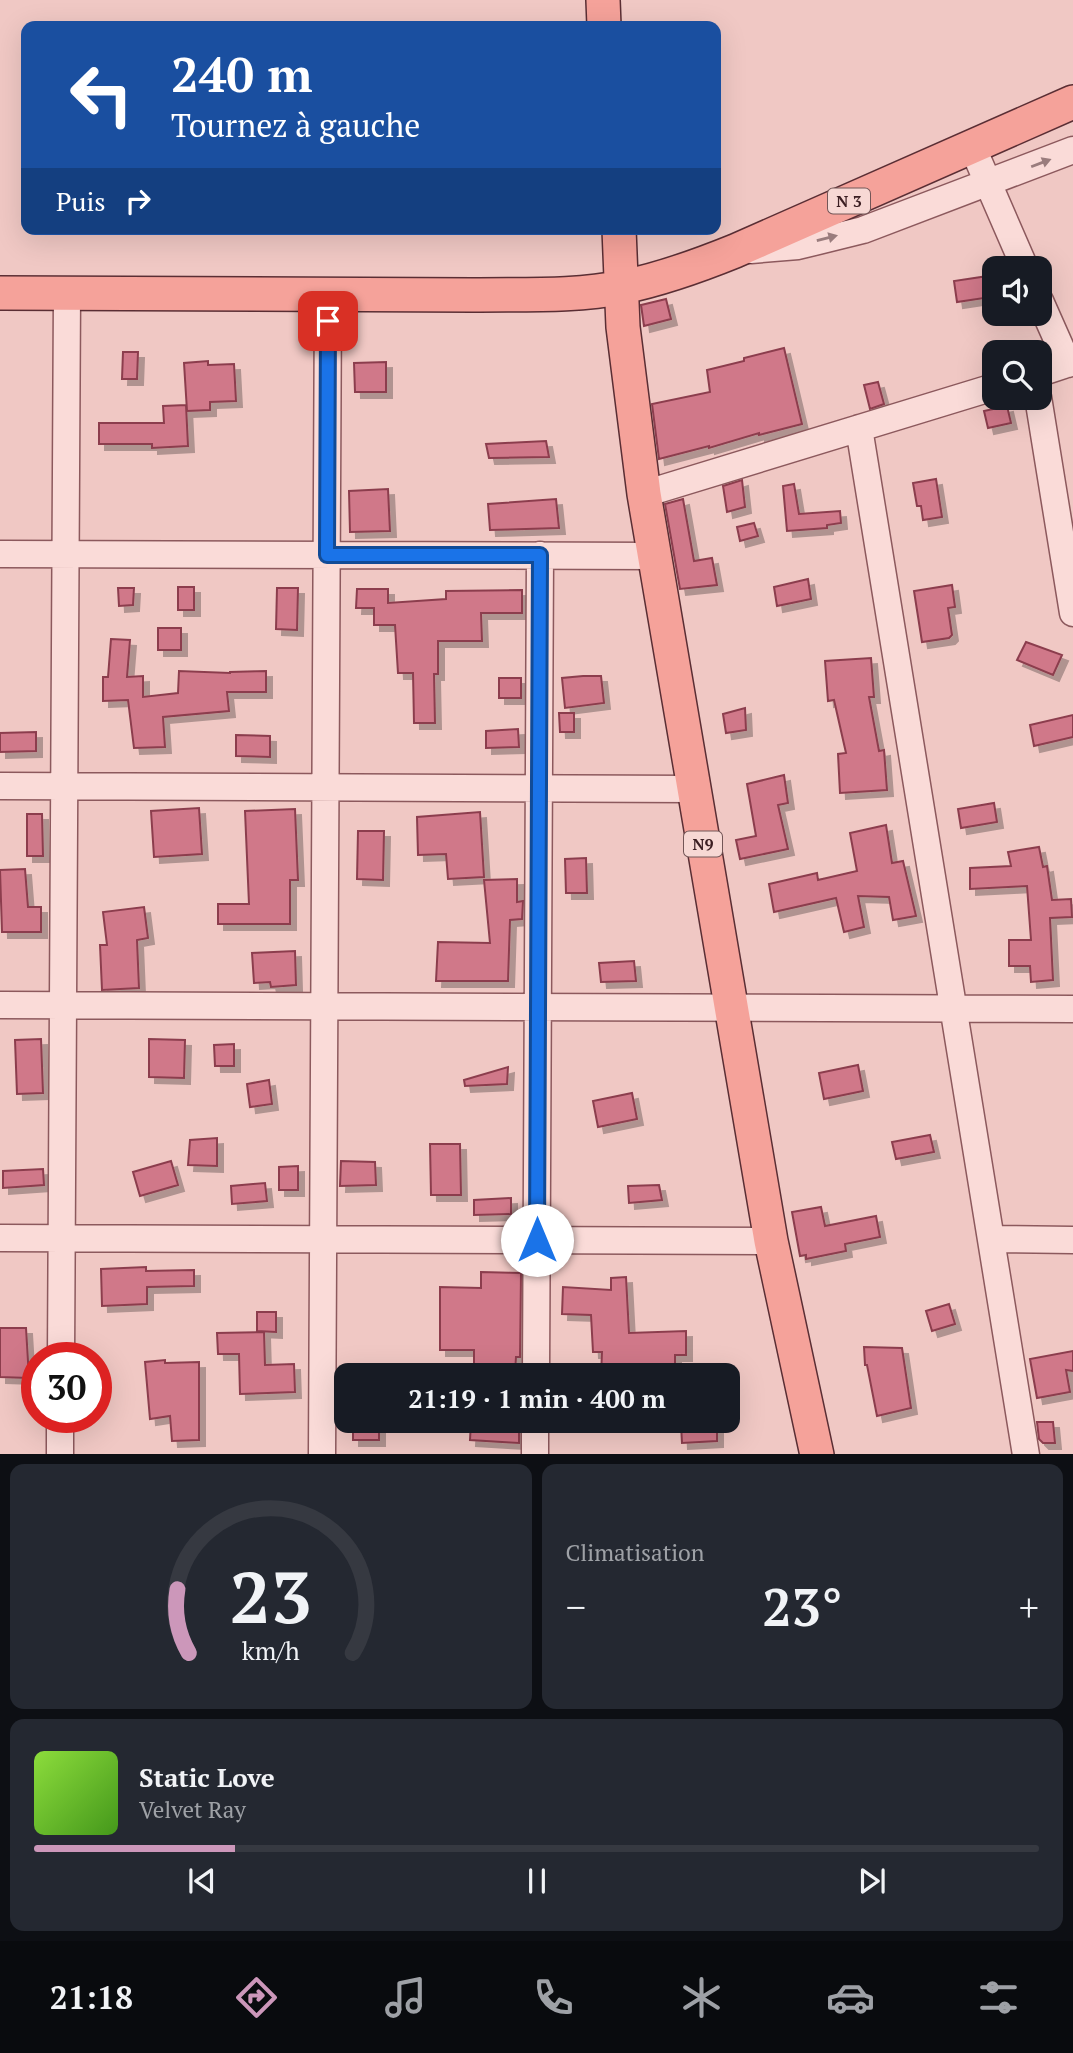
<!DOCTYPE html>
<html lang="fr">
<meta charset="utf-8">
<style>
body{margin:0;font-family:"PT Serif",serif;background:#242831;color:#f1f3f6;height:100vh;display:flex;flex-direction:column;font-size:26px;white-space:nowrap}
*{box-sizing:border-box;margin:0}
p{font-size:23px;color:#9ea1a6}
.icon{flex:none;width:38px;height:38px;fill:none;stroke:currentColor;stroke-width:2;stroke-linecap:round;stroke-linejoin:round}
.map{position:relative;height:1454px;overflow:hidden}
.sheet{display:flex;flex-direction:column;gap:10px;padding:10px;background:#0d0f14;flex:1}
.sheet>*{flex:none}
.guide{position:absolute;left:21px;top:21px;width:700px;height:214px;border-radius:14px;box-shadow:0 7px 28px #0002;background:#1a4fa0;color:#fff;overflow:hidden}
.tools{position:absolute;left:982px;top:256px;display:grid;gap:14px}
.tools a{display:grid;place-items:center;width:70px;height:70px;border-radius:14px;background:#171b24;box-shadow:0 7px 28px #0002;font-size:35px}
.speed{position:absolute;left:21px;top:1342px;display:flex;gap:14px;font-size:35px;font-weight:700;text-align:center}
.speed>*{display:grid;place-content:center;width:91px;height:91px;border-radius:50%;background:#171b24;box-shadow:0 7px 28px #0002;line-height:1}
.speed .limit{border:10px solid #d22;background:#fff;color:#111}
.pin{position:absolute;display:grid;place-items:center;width:60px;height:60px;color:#fff;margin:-30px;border-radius:14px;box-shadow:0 4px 10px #0006}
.me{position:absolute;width:77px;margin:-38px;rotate:0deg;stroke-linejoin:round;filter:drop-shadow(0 0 5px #0008)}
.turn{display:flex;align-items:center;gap:24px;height:147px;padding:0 35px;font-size:32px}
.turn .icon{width:91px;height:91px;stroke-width:2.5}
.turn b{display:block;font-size:49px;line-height:60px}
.then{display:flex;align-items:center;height:66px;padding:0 35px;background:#0003;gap:14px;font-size:26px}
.big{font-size:52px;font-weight:600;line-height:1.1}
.sheet .widget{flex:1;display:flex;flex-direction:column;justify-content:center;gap:10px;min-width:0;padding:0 24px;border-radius:14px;background:#242831}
.sheet .dial{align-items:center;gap:0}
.dial svg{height:182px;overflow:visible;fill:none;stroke:#363941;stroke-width:7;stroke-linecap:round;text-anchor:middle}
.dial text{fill:#f1f3f6;stroke:none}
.song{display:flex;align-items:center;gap:21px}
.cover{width:84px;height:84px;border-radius:10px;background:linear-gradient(135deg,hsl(90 70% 55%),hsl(100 70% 35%))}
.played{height:7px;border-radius:4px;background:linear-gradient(90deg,#cc97ba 20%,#363941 20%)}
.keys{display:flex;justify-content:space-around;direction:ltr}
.heat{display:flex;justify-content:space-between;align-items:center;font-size:38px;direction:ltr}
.sheet .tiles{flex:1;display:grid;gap:10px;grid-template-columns:1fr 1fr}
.widget:last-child{grid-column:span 2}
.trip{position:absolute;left:334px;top:1363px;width:406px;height:70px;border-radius:14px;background:#171b24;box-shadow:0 7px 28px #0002;font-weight:600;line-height:70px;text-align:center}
.tab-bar{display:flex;height:112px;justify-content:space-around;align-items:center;background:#090b0e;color:#9ea1a6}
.tab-bar .icon{width:49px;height:49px}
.tab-bar .on{color:#cc97ba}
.tab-bar b{font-size:32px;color:#f1f3f6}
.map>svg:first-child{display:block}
</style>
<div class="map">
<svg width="1073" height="1455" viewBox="0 0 1073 1455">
<defs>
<filter id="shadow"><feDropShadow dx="6" dy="6" stdDeviation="0" flood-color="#0004"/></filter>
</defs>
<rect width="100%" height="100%" fill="#f0c8c4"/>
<!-- building -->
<path fill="#d07889" stroke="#8c3e4e" stroke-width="2" filter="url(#shadow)" d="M988,276L991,297L957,302L954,281Z
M666,299L671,319L644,326L641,305Z
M784,348L802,424L759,435V433L709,448V446L659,459L652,404L710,392L707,370L744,361V358Z
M123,352H138L137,379H122Z
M208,361V365L234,364L236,401L210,402V410L187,411L184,363Z
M386,362V392H355L354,363Z
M878,382L884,404L870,409L864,385Z
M186,405L188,446L152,448V444H99V423H164L163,406Z
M1007,406L1011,423L988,428L984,411Z
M546,441L549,457L489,458L486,444Z
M936,479L942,517L923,520L921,506H917L913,483Z
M742,480L745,507L727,512L723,486Z
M794,484L799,514L840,511L841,523L827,525V528L787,531L783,486Z
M388,489L390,531L350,532L349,491Z
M556,499L559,528L490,530L488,504Z
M683,499L694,561L712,558L717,585L680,589L665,504Z
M754,523L758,536L740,541L737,527Z
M808,579L811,599L777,606L774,587Z
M952,585L955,607L948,608L952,635L949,638L922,642L914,591Z
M178,587H194V610H178Z
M118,588H134L133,605L119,606Z
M277,588H298L297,630L276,629Z
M357,589H388V603L446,599V591L522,590V613H481L482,641H438V674H434L435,723H414L413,673H398L395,625H374V608H356Z
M158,628H181V650H158Z
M111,639L130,640L127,677L143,676V697L178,693L179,671L230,673V672L266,671V692H227L229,711L163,717L165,747L134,748L128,700L103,701V677H108Z
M1026,642L1062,655L1053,675L1017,660Z
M871,658L874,697H869L879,751L884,750L887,790L840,793L838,754L846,753L834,700L828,701L825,661Z
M583,676H601L604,703L565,708L562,678Z
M499,678H521V698H499Z
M745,708L746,730L726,733L723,714Z
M559,713H574V732H560Z
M1073,715V737L1034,746L1030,725Z
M518,729L519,747L486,748V731Z
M36,732V751L0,752V733Z
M236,735L270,736V757L236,756Z
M784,775L788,803L778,805L788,849L740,859L736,840L756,836L747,784Z
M994,803L997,822L961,828L958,809Z
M199,808L202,854L154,857L151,811Z
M295,809L298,880H290V924H218V904H249L245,811Z
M480,812L484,877L448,879L446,854L418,855L417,817Z
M27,814H42L43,856H27Z
M886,825L892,863L903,861L916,916L893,920L889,897L858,896L864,927L844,932L836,898L774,912L769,884L817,873L818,880L857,871L850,833Z
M358,831H384L383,880L357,879Z
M1039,847L1043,867L1047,866L1052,900L1071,899L1072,917L1050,918L1053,980L1031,982L1030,966H1009V940H1031L1027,886L970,889V868L1011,866L1008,852Z
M586,858L587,893H566L565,859Z
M25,869L28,907H41V932H2L0,870Z
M517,879V902L523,901L522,919L510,920L508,981H436L438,942L490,943L484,880Z
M144,907L148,938L137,940L139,988L102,990L100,945H107L103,912Z
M295,951L296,985L271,987L270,982L254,983L252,953Z
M634,961L636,981L601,982L599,963Z
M41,1039L43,1093L17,1094L15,1040Z
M149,1039L185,1040L184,1078L149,1077Z
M234,1044V1066H215L214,1045Z
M858,1065L863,1091L824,1099L819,1073Z
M508,1067L507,1084L465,1086L464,1080Z
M269,1080L272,1104L250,1107L247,1084Z
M632,1093L637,1119L598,1127L593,1101Z
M930,1135L934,1152L896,1159L892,1142Z
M217,1138V1166L188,1165L190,1140Z
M430,1144H460L461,1195H431Z
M171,1161L178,1185L140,1196L133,1172Z
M341,1161L375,1162L376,1185L340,1186Z
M298,1166V1190H279V1167Z
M43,1169L44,1185L3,1188V1171Z
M265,1183L267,1201L232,1204L231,1186Z
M659,1185L662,1200L629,1203L628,1186Z
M511,1198V1214L474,1215V1200Z
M821,1207L825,1226L876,1216L880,1237L845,1244L846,1251L806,1259V1255L800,1256L792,1212Z
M146,1267V1271L194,1270V1286L147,1287V1304L102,1306L101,1269Z
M481,1272L521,1273L520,1357H516L515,1373L474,1372V1350H440V1287L481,1288Z
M626,1277L629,1333L686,1331V1355H675V1376H601L602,1352H593L591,1315L562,1314L563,1287L611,1290V1278Z
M949,1304L955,1324L932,1331L926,1311Z
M257,1312H276V1332L257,1331Z
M0,1328H26L29,1378L0,1377Z
M264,1332L265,1365L294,1364L295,1392L240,1394L239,1354H218L217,1333Z
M864,1347L902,1348L911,1408L877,1416L867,1365H865Z
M1073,1351V1371L1066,1370L1070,1392L1037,1398L1030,1359Z
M165,1360V1363L199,1362V1440L172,1441L170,1416L150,1419L145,1362Z
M353,1421H379V1440H353Z
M471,1421H519V1443L470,1440Z
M1037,1422H1053L1055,1443H1043L1039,1439Z
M717,1423V1441L682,1443L681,1424Z"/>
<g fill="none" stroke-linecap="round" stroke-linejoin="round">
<defs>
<path id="minor" d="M972,146L1025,268
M751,250L798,246L863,230L1073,150
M1040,301L1068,364
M1040,373L1073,362
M1038,397L1073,613
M859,428L1026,1455
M644,494L994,387
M0,554L656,556
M0,786L693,789
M0,1005L1073,1009
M0,1238L771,1241
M991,1239L1073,1240
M61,1358L67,294
M536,1376L540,555
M60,1455V1418
M322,1455L328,295
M535,1455V1421"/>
<path id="major" d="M603,0L604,26
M619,229L623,327L644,494L771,1241L817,1455
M0,293L473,295C522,294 574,297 623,287C662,279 698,266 735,251L1073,102"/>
</defs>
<!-- minor casing -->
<use href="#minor" stroke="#8c595d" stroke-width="29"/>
<!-- major casing -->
<use href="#major" stroke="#5a2e34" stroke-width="36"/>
<!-- minor -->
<use href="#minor" stroke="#fadbd8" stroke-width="26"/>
<!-- major -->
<use href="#major" stroke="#f5a29a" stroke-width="33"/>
</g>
<!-- one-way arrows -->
<defs><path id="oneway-solid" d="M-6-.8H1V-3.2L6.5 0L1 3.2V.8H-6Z" transform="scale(1.75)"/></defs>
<g fill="#9a7c7d">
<use href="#oneway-solid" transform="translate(1041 163) rotate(-21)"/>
<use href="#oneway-solid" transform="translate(827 238) rotate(-14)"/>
</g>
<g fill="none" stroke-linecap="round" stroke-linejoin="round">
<defs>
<path id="route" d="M328,321L327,555H540L537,1240"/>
</defs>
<!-- route casing -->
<use href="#route" stroke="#114b97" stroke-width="18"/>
<!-- route -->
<use href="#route" stroke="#1a73e8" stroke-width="12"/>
</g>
<g text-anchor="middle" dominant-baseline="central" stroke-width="5" stroke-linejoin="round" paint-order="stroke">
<!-- shield labels -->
<g fill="#f7d8d4" stroke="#735657" stroke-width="2">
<rect x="828" y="188.5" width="42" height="25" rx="5"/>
<rect x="684" y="831.5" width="38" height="25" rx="5"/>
</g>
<g font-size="16" font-weight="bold" fill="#3b1e22">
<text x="849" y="201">N 3</text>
<text x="703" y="844">N9</text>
</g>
</g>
</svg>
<div class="tools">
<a><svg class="icon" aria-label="sound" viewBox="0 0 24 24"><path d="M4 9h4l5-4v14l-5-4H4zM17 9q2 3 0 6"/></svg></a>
<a><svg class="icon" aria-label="search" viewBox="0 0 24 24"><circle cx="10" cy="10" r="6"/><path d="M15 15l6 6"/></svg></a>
</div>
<div class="speed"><div class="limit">30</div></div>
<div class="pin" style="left:328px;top:321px;background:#d93025"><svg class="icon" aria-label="arrive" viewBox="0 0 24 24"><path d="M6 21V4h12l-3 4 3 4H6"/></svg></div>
<svg class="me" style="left:537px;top:1240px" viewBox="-20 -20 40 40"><circle r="19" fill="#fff"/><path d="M0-13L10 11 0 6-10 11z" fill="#1a73e8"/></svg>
<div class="trip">21:19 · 1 min · 400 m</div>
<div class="guide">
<div class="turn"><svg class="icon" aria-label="left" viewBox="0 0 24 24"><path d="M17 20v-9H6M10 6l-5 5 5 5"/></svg><div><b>240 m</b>Tournez à gauche</div></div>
<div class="then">Puis<svg class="icon" aria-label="right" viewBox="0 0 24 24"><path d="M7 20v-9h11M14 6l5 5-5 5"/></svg></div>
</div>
</div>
<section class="sheet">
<div class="tiles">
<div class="widget dial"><svg viewBox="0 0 100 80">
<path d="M14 69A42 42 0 1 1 86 69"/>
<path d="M14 69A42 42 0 0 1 9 41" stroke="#cc97ba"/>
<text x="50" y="56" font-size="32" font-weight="700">23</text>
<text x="50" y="72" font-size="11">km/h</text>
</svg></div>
<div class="widget"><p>Climatisation</p>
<div class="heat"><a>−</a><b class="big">23°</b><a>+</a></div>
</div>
<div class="widget">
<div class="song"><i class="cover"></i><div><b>Static Love</b><p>Velvet Ray</p></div></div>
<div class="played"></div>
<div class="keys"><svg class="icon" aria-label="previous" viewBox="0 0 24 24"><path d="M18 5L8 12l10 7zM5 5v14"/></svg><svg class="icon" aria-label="pause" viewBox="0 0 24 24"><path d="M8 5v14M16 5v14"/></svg><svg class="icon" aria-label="next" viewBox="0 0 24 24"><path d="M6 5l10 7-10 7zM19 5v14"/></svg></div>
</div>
</div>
</section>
<nav class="tab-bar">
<b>21:18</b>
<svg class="icon on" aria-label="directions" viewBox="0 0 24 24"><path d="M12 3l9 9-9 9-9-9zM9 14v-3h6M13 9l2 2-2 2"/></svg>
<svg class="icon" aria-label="music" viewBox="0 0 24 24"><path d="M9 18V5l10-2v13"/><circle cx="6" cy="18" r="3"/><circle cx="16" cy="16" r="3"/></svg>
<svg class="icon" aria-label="phone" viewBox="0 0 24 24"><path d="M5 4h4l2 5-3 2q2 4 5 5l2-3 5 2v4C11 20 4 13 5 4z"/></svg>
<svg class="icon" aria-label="climate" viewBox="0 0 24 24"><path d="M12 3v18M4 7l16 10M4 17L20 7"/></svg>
<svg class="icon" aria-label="car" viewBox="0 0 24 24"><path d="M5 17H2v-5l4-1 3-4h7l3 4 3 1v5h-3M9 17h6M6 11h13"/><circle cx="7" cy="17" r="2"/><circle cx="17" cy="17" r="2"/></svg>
<svg class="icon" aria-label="filters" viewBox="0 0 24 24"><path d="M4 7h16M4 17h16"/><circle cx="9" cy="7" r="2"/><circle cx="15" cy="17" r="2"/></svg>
</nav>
